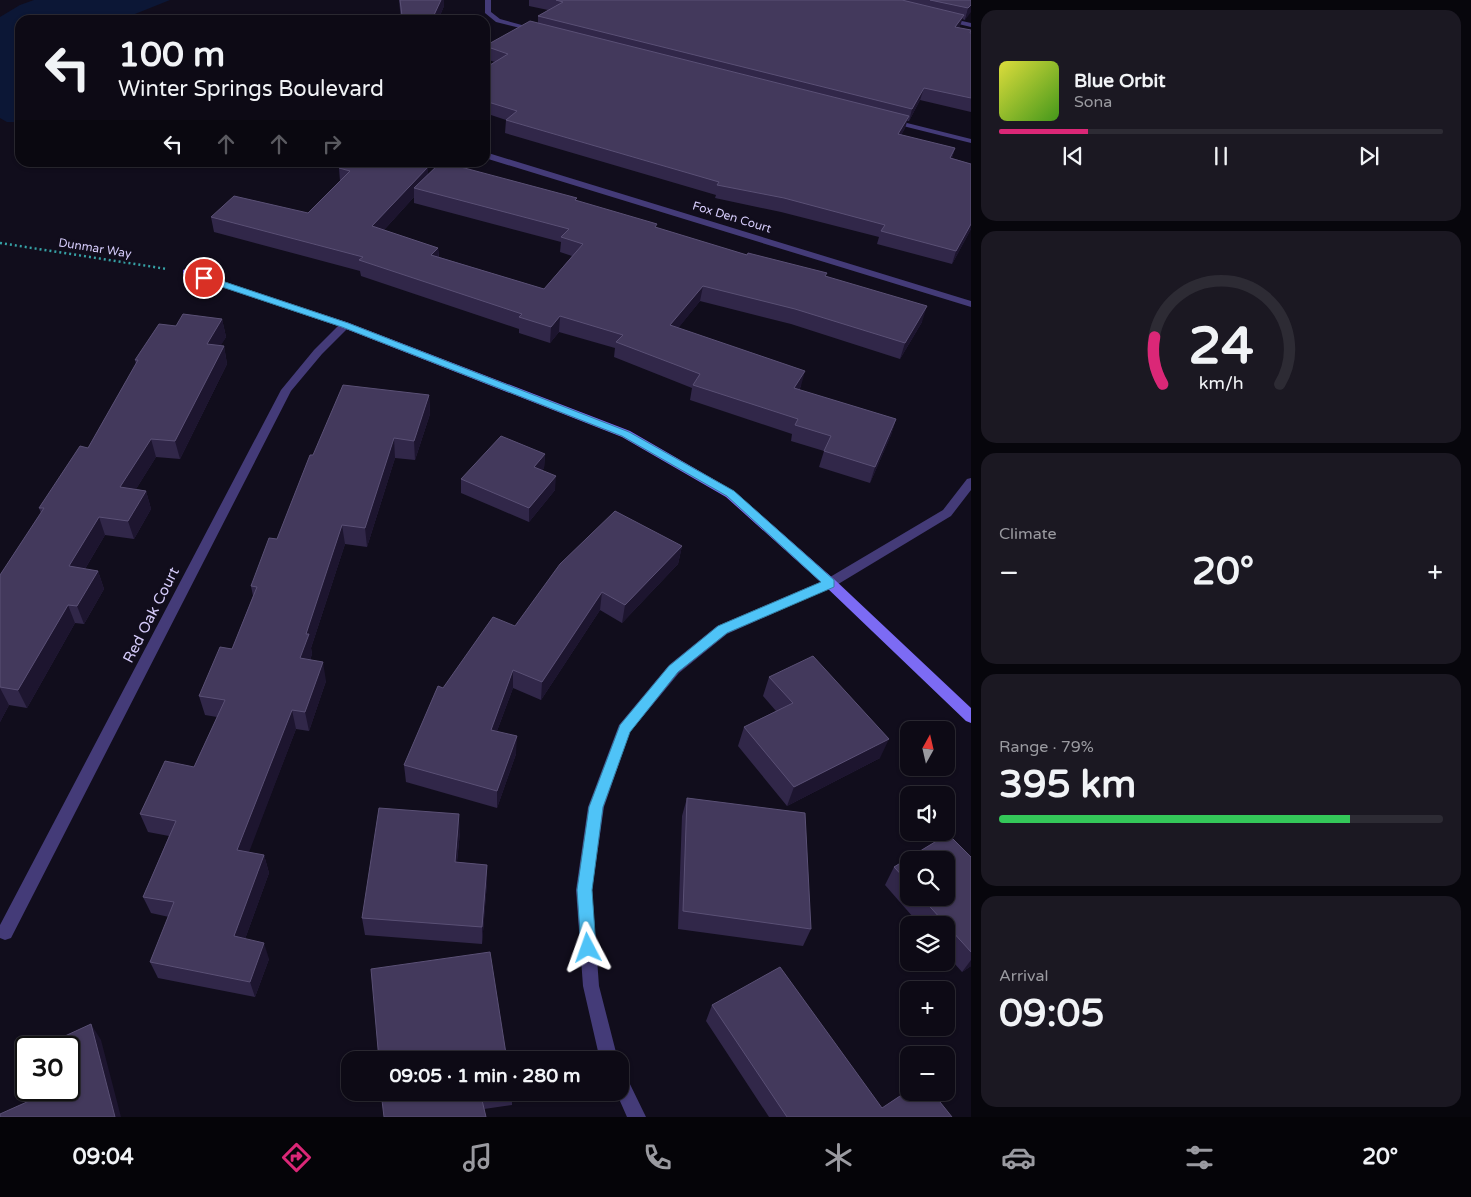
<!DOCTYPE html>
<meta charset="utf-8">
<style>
body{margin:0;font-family:"Varela Round",sans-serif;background:#1b1822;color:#f1f3f6;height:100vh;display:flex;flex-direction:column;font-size:19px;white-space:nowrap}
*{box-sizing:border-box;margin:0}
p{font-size:16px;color:#9a9aa0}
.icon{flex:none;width:28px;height:28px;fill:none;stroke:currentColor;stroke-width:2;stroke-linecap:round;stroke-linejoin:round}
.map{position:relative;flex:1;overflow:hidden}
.drawer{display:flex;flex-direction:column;gap:10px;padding:10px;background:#07060c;width:500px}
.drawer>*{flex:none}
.top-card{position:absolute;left:15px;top:15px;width:475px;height:152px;border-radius:15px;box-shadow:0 1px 4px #0004,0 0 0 1px #2d2b34;background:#0d0a15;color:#f1f3f6;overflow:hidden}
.needle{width:32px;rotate:8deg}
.buttons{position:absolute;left:900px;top:721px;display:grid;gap:10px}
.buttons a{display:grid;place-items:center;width:55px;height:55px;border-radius:10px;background:#0d0a15;box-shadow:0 1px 4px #0004,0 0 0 1px #2d2b34;font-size:25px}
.speed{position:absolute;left:15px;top:1036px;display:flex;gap:10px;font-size:25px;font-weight:700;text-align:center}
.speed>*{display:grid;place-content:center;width:65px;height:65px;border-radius:50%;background:#0d0a15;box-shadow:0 1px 4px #0004,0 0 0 1px #2d2b34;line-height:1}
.speed .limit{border:2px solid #111;border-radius:8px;background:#fff;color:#111}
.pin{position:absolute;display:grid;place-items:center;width:42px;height:42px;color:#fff;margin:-21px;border:2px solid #fff;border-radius:50%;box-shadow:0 1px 5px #0007}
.me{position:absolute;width:55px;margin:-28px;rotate:356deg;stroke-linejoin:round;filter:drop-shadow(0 0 4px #0008)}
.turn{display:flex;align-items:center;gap:18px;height:105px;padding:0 20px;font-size:22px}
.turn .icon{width:65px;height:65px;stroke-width:2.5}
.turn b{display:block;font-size:35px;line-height:42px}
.lanes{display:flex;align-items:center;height:48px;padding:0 20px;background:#0003;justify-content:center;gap:25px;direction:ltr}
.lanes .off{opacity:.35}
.big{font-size:38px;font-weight:700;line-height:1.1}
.drawer .widget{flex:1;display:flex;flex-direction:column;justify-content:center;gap:8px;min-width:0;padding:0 18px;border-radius:15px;background:#1b1822}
.drawer .dial{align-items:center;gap:0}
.dial svg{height:130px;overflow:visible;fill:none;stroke:#2d2b34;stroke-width:7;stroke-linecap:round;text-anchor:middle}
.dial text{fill:#f1f3f6;stroke:none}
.song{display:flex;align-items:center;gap:15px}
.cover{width:60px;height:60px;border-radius:8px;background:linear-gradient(135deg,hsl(60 70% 55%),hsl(100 70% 35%))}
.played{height:5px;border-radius:2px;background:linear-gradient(90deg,#db2777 20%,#2d2b34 20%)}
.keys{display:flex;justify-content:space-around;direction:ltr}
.heat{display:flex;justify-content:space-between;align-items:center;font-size:28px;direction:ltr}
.charge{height:8px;border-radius:4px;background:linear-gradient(90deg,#34c759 79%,#2d2b34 0)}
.trip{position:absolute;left:341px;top:1051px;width:288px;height:50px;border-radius:15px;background:#0d0a15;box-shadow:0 1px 4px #0004,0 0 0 1px #2d2b34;font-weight:700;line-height:50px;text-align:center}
.tabs{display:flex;height:80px;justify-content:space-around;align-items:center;background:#050408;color:#9a9aa0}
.tabs .icon{width:35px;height:35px}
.tabs .active{color:#db2777}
.tabs b{font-size:22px;color:#f1f3f6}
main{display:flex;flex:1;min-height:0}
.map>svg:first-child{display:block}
</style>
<main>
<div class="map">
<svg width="971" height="1117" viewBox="0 0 971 1117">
<rect width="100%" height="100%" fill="#110d1c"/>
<!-- water -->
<path fill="#0c1736" d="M34,0H170L120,20H20V122H7L0,118V17L20,5Z"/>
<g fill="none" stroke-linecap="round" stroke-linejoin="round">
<!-- path -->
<path stroke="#36a1a5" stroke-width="2.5" stroke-dasharray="2 3" stroke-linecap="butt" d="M0,243L167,269"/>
<!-- street -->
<path fill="#443b78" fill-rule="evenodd" d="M485,0H491V12L500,19L540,30L536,32L496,22L485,13Z
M944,17L971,23V27L942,20V18Z
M887,118L971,139V143L887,122Z
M485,152L971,301V307L485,158Z
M345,322L350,325L349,327L322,354L291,391L11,938L5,940L0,938V925L281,390L314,350L341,323Z
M971,478V490L951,516L835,586L727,634L679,673L630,732L604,807L592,890L599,986L618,1060H600L583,986L576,890L588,807L619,725L669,665L717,626L825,580L943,510L967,479Z
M620,1073L626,1076L646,1117H627L616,1092H620Z"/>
<!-- secondary -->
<path fill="#7c6bf4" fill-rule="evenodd" d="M186,269L349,323L630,431L734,491L835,580L971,708V723L966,721L825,586L726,497L622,437L341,327L183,274V270Z"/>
</g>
<!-- wall -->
<path fill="#312749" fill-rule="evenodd" d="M399,0H444V6L438,20H401Z
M529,0H971L965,20L962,19L959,28L971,30V112L920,100L909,121H907L905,128L901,135L955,148L952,158L971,164V229L952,264L877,244L879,237L781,212L715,198L716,195L505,133L506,120L485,113V68L495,62L485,59V46L538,23V16L548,10L529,6Z
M428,167V175L577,201L657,228L747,255L826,276L922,322L900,359L791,324L700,301L678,328L801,386L799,390L896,419L891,435L870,483L819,467L824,451L791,441L792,434L690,400L692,388L614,357L615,348L559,332L550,343L519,333V329L361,276L360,271L214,232L211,217L308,213L340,181L339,168ZM414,197V203L561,242L560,252L572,256L544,289L439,257L438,248L384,230Z
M222,319L226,337L220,346H224L227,364L180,459L156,457L136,489L146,491L151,509L134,539L105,535L85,569L98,571L104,589L84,624L75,623L27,708L9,705L0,722V575L41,513L39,508L88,448L136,364L135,360Z
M429,395L430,414L415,460L395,458L367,547L345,544L311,648L312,654L310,660L326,681L309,731L296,729L248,853L264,855L269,873L245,939L269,959L255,997L158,978L150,962L169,917L151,913L143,897L169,836L148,832L140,814L194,767L217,717L205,715L199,696L232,649L253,596L251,586L277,539L313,455Z
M545,454L544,468L542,470L555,490L529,522L461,493V479Z
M682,546L678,564L622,623L600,610L541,700L513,688L497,731L516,754L497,808L406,782L404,765L443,688L515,626Z
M769,677L880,758L787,806L738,746L744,727L776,711L763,696Z
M687,798L811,929L803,946L678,929L682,816Z
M460,832L457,862L487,865V882L482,944L365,935L362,918Z
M948,834L971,857V966L962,972L946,954V925H920L885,885L894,867ZM909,860H946V898H909Z
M712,1005L882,1108L952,1117H769L706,1021Z
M381,1092H512V1105L484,1109Z"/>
<!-- shaded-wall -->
<path fill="#1d152f" d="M441,0H444V6L438,20H434V15Z
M971,5V12L965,20L968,8Z
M964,15L960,26L951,39L955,27Z
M924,88L920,100L909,121L912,109Z
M909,116L905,128L895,147L898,134Z
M955,148L951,161L950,158Z
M428,167V182L414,188V197L373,242L372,226Z
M971,224V229L952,264L956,251Z
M438,248L439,264L431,255Z
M703,286L700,301L668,341L670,325Z
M927,306L922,322L900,359L905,343Z
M560,316L559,332L550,343L551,327Z
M222,319L226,337L211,362L207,344Z
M224,346L227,364L180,459L175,441Z
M805,371L801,386L790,404L794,388Z
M429,395L430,414L415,460L414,441Z
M896,419L891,435L870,483L875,467Z
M394,438L395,458L367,547L365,528Z
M151,439L156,457L126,505L120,487Z
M545,454L544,468L533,481L534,467Z
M556,476L555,490L529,522V508Z
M146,491L151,509L134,539L128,521Z
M99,517L105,535L76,584L69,566Z
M342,525L345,544L311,648L312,654L304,677L300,658L306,634Z
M682,546L678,564L622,623L625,605Z
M98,571L104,589L84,624L77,606Z
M602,592L600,610L541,700L542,682Z
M68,605L75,623L27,708L18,690Z
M323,662L326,681L309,731L305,712Z
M513,670V688L491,747V730Z
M0,688L9,705L0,722Z
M292,710L296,729L243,868L237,850Z
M517,736L516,754L497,808V791Z
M889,739L880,758L787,806L794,787Z
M459,814L460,832L455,880V862Z
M264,855L269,873L240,953L234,936Z
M487,865V882L482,944V927Z
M264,943L269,959L255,997L250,982Z
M971,960V966L962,972Z
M91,1024L101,1040L121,1117H115Z"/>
<!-- building -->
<path fill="#43395c" stroke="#5a5075" d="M400,0H441L434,15L402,16Z
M556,0H902L964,15L955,27L971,30L970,33H971V98L924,88L912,109L538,16L563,2Z
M930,0H971V5L968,8Z
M530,21L909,116L898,134L955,148L950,158L971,164V224L956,251L881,231L885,225L784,198L717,185L719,182L506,120L517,111L485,101V68L508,54L485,46Z
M346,162H411L428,167L372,226L438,248L431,255L544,289L583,244L561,237L569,229L414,188L441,162H442L577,198L575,200L657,224L655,227L747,255L748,253L827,273L825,276L927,306L905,343L795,309L703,286L670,325L805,371L794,388L896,419L875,467L824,451L831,436L795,425L798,419L693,385L700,374L616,342L623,335L560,316L551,327L519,317L522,314L359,260L363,257L211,217L234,196L308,213L350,171L339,168Z
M183,314L222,319L207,344L224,346L175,441L151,439L120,487L146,491L128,521L99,517L69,566L98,571L77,606L68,605L18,690L0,687V575L44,508H39L80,446L88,448L138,360H135L159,324L176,326Z
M343,385L429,395L414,441L394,438L365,528L342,525L306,634H309L300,658L323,662L305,712L292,710L237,850L264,855L234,936L264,943L250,982L150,962L174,902L143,897L176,821L140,814L165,761L194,767L225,700L199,696L220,647L232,649L257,587L251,586L269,538L277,539L310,455H313Z
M501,436L545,454L534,467L556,476L529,508L461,479Z
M615,511L682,546L625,605L602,592L542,682L513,670L491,730L517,736L497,791L404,765L438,686L443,688L493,617L515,626L560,564Z
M813,656L889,739L794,787L744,727L793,703L769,677Z
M687,798L805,813L811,929L683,911Z
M379,808L459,814L455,862L487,865L482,927L362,918Z
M948,834L971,857V952L922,898H946V860H909V883L894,867Z
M490,952L507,1060H379L371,969Z
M780,967L882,1108L909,1090V1092H932L952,1117H787L712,1005Z
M91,1024L115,1117H0V1114L38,1097L36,1090H69V1048H39Z
M381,1092H500L481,1096L486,1117H384Z"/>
<!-- route -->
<path fill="#4fc3f7" stroke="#337fa1" d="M201,276H207L348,323L629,432L734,491L834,580V587L727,633L678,672L630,732L603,807L592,890L596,948L594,953L588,955L583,953L581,948L577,890L589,807L620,725L669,666L718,626L821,582L727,496L622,436L342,327L201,280Z"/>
<g text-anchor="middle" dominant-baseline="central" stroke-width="5" stroke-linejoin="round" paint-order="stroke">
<!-- far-street labels -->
<g font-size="12" fill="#d6ccfb" stroke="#110d1c">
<text transform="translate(732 217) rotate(17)">Fox Den Court</text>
<text transform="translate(95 248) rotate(9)">Dunmar Way</text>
</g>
<!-- street labels -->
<g font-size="15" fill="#d6ccfb" stroke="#110d1c">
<text transform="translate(151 615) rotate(-63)">Red Oak Court</text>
</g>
</g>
</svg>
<div class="buttons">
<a><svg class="needle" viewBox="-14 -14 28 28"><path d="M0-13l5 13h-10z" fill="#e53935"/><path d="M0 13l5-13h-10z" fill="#9a9aa0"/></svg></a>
<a><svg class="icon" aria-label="sound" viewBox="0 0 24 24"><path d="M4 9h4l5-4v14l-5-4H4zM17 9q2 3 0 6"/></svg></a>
<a><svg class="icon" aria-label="search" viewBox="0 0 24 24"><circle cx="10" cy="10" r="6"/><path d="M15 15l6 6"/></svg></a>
<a><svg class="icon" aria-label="layers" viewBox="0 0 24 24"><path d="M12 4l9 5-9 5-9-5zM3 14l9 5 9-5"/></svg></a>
<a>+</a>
<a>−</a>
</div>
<div class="speed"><div class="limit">30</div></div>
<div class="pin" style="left:204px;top:278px;background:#d93025"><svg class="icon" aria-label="arrive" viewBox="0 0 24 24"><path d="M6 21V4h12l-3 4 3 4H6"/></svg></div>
<svg class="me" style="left:588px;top:948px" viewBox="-20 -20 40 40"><path d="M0-17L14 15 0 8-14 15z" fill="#4fc3f7" stroke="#fff" stroke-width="4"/></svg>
<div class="trip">09:05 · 1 min · 280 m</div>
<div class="top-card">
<div class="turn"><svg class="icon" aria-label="left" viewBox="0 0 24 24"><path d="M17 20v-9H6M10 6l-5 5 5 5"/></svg><div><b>100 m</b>Winter Springs Boulevard</div></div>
<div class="lanes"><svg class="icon" aria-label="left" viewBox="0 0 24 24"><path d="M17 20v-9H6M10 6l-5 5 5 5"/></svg><svg class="icon off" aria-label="ahead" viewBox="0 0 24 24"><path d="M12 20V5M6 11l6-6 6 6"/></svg><svg class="icon off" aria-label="ahead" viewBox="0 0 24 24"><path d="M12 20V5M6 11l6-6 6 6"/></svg><svg class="icon off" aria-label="right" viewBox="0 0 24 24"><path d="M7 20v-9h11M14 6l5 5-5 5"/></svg></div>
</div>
</div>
<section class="drawer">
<div class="widget">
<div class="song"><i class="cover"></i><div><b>Blue Orbit</b><p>Sona</p></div></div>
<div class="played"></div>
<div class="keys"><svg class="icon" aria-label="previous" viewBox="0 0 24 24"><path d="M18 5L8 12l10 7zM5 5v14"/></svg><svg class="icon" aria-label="pause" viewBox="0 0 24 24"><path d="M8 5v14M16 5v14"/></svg><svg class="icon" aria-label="next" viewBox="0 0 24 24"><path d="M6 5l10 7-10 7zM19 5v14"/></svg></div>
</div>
<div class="widget dial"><svg viewBox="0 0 100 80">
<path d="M14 69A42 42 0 1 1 86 69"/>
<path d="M14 69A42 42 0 0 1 9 40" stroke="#db2777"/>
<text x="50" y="56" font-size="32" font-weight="700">24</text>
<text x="50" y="72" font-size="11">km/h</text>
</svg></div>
<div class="widget"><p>Climate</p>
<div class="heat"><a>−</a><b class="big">20°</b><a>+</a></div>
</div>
<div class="widget"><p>Range · 79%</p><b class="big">395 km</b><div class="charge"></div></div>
<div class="widget"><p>Arrival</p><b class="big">09:05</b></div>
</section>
</main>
<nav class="tabs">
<b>09:04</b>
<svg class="icon active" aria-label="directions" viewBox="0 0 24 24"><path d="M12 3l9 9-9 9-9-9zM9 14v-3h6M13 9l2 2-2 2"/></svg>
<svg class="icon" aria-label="music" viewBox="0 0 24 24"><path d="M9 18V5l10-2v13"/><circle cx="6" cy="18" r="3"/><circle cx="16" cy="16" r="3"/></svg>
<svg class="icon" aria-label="phone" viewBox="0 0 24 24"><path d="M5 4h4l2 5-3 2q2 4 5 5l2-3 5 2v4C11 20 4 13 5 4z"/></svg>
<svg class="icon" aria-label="climate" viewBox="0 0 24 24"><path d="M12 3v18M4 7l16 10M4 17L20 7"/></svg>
<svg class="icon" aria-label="car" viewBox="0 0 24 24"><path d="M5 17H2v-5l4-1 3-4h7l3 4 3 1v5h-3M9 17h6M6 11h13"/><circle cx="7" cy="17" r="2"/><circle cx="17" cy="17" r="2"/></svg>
<svg class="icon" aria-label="filters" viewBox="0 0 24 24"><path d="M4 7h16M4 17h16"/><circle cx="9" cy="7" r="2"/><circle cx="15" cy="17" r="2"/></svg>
<b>20°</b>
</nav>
